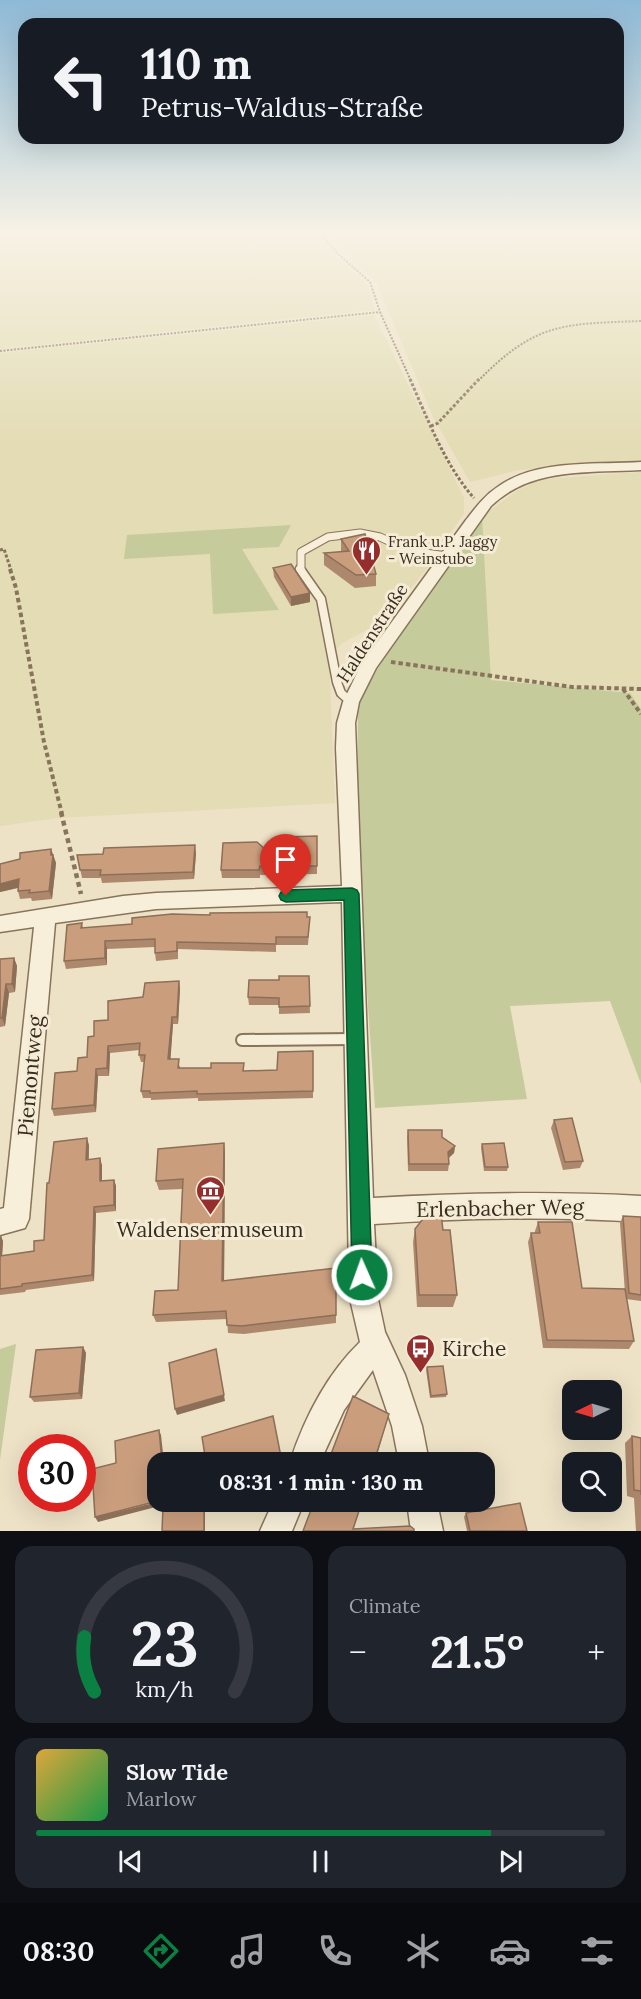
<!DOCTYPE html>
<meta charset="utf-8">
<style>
body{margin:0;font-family:Lora,serif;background:#20242c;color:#f1f3f6;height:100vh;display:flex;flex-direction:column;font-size:22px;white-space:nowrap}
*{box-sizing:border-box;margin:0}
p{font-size:20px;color:#9ea1a6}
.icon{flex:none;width:33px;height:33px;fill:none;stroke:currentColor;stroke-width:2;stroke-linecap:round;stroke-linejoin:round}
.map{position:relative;height:1531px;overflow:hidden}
.side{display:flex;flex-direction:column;gap:15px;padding:15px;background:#0d0f14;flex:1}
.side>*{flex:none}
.hud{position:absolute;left:18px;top:18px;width:606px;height:126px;border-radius:18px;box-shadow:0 6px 24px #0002;background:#171b24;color:#f1f3f6;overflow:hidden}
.needle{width:39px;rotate:265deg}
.tools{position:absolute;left:562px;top:1380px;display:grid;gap:12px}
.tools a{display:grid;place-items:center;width:60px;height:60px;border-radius:12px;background:#171b24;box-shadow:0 6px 24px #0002;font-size:30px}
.speed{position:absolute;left:18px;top:1434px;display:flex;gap:12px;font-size:30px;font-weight:700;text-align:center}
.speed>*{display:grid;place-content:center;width:78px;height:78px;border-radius:50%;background:#171b24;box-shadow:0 6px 24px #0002;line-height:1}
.speed .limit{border:9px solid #d22;background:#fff;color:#111}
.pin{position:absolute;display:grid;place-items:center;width:51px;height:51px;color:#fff;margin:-62px -26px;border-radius:50% 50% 50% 0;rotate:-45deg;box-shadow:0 0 6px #0007}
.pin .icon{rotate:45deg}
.me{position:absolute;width:66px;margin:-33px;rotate:358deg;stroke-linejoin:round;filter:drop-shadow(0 0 4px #0008)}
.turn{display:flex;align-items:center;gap:21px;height:126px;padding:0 24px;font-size:27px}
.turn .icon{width:78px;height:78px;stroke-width:2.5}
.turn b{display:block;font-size:42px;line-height:51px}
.big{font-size:45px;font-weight:700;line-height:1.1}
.side .card{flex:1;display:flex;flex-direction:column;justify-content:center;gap:9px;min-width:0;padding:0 21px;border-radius:18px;background:#20242c}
.side .dial{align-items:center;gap:0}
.dial svg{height:156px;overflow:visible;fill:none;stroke:#363941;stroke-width:7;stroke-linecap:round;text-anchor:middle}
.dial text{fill:#f1f3f6;stroke:none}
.song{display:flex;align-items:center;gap:18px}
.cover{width:72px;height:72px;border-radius:9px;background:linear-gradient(135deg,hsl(40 70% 55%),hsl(140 70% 35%))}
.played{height:6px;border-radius:3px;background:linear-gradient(90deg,#0b8043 80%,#363941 80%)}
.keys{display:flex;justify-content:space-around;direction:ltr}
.heat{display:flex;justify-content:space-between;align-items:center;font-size:33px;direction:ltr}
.side .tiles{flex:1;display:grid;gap:15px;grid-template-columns:1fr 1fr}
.card:last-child{grid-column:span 2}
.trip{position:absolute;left:147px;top:1452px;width:348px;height:60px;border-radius:18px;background:#171b24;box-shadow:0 6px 24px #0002;font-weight:700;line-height:60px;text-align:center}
.menu{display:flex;height:96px;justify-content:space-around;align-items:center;background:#090b0e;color:#9ea1a6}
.menu .icon{width:42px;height:42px}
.menu .on{color:#0b8043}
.menu b{font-size:27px;color:#f1f3f6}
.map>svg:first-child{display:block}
</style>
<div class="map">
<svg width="641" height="1531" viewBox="0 0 641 1531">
<rect width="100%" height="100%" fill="#ede2c6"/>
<!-- farmland -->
<path fill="#e3dcb4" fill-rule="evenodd" d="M0,233H316L334,255L367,284L375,310L0,349Z
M325,233H641V462L518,470L470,482L433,417L377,284Z
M374,315L464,498V513L431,564L402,599L393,616L344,642L329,656L335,803L58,818L0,826V353ZM290,526L279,547L242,549L279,610L213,613L211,553L125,558Z
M641,472V709L630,693L491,680L482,516L518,490L542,479Z"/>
<!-- green -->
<path fill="#c5cb9a" d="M482,516L491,680L630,693L641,709V1084L610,1001L510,1006L527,1099L375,1108L357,845L358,705L386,653Z
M291,525L279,547L242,549L279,610L213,614L210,554L124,559L127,535Z
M16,1344L0,1460V1349Z"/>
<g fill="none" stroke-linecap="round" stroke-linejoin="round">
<defs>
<path id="lane-far2" d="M301,570V552L328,537L360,533L380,537L410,551L447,556"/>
<path id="lane-far1" d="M300,569L321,599L337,682L341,693L351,702"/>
<path id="lane" d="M242,1040L354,1039"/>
<path id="street" d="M641,462V470C589,473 531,467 491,506L376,668L359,702L355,723L373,1198C463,1193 551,1191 641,1196V1222C551,1216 463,1218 374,1224L378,1299L385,1332L405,1375L422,1426L429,1462H399L392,1426L373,1370L344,1410L320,1462H290C304,1419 327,1374 360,1342L350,1299L349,1275L342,902L156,909L55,923L29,1219L25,1228L0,1235V1209L4,1208L34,927L0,932V916L123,896L156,893L342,886L336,748L337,723L343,702L362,663L466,520C476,507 485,495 499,486C537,459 596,465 641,462Z
M273,1502H304L292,1531H260Z
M407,1502H437L443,1531H411Z"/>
</defs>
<!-- lane-far2 casing -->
<use href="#lane-far2" stroke="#88745c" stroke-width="9"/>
<!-- lane-far1 casing -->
<use href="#lane-far1" stroke="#88745c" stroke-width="11"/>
<!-- lane casing -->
<use href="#lane" stroke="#88745c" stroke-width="14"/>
<!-- street casing -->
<use href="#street" stroke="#88745c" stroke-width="3"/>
<!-- path-far3 -->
<path stroke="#88745c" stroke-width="2" stroke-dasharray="2 1.5" stroke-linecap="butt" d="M320,233L337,253L370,282L380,312L411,381
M0,351L380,312
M478,381C536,322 563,324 641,321"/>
<!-- path-far2 -->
<path stroke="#88745c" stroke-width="3" stroke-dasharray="3 2" stroke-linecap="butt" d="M410,379C427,418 446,467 474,498
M431,426L438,423L479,379
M0,550L4,549L11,570"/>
<!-- path-far1 -->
<path stroke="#88745c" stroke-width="4" stroke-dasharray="4.5 3" stroke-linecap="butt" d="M10,569L16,588L44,742L62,814
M391,662L572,687L641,689
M623,689L641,714"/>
<!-- path -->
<path stroke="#88745c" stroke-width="4.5" stroke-dasharray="5 4" stroke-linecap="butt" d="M61,812L81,894"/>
<!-- lane-far2 -->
<use href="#lane-far2" stroke="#f8efda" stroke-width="7"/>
<!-- lane-far1 -->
<use href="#lane-far1" stroke="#f8efda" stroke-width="8"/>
<!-- lane -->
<use href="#lane" stroke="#f8efda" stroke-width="10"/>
<!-- street -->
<use href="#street" fill="#f8efda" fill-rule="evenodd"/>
</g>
<!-- wall -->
<path fill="#ae886c" d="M341,539L376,574V586L355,588L324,565V553L341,552Z
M273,568L310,602L291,606L274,577Z
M317,836V874L260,875V878H222L221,870L223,843L283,865Z
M51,849L56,863L52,899L32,901L31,898L20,899L18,891V888L0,892V864L20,859Z
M196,853L194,879L102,883L101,878H82L77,855Z
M310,917L308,945H276V952L178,949V959L156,961L155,953V947L107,949V965L66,969L64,961L82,923L83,928Z
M14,958L17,966L15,992L9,993L5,1026L0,1027V959Z
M309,976L310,1013L279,1014V1005H249L248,997L279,980Z
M179,981L180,989L178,1024H173L170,1059L180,1066V1068L244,1071L277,1070L313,1051V1098L198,1101V1098L151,1100V1098H143L141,1091L144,1062H141L139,1055L140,1050L110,1053L109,1076H98L96,1112L54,1116L52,1109L77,1071L87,1057L94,1036L108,1020L143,997Z
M554,1120L583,1161L580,1168L563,1170L551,1128Z
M408,1130L442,1137L455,1146L454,1153L449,1158V1164L448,1171H408L407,1137Z
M224,1143L225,1153L224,1281L336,1268V1323L244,1334L228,1333L227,1319L156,1322L153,1315L178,1290L182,1189L159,1190L156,1181Z
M482,1144L508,1167L507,1171H484L481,1148Z
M89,1145V1160L102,1165V1181L114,1180L116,1186V1211L96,1213L94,1281L26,1290L25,1292L0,1295V1237H1L3,1241L2,1256L34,1251L44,1240L49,1183Z
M623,1216L641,1217V1301L626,1299L634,1341L629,1349L543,1348L528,1242L531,1233H535V1231L538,1222L582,1288L625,1293L620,1223Z
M415,1229L443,1230L457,1295L453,1307H417L413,1242Z
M83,1347L86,1353L82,1399L34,1402L30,1397Z
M427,1367L447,1394L446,1397L430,1398L426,1370Z
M632,1436L641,1438V1531H636L634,1498L627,1496L625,1443Z
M466,1513L527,1531H467L464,1517Z"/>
<!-- shaded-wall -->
<path fill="#8d6f58" d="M310,593V602L291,606V597Z
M195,845L196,853L194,879L193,872Z
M51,849L56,863L52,899L49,891Z
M19,879L21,887L0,892V884Z
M105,941L107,949V965L105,958Z
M14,958L17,966L15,992L12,984Z
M179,981L180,989L178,1024L177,1017Z
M6,984L9,993L5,1026L2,1018Z
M172,1017L173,1024L170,1067L168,1059Z
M108,1046L110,1053L109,1076L107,1068Z
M96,1069L98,1076L96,1112L94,1105Z
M87,1138L89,1145L88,1167L86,1160Z
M224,1143L225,1153L224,1289L222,1281Z
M455,1146L454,1153L447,1159L448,1152Z
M100,1158L102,1165V1188L100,1181Z
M114,1180L116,1186V1211L114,1205Z
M94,1207L96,1213L94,1281L92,1275Z
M1,1237L3,1241L2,1258L0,1255Z
M83,1347L86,1353L82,1399L79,1393Z
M217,1355L225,1401L177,1415L175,1409Z
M389,1414L375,1462H374Z
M159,1430L161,1435L164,1462H162Z
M158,1502H175L98,1522L95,1517Z
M204,1502H205V1531H204Z"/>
<!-- building -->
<path fill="#ca9e7d" stroke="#8d6f58" stroke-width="1.5" d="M365,534L376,574L356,575L324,553L349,551L341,539Z
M291,564L310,593L291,597L273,568Z
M317,836V866H260L259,870H221L223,843L257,842L283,865L284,837Z
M195,845L193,872L100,875L101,870H80L77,855L103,854L104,848Z
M51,849V855H53L49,891L29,893L30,890L18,891L19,879L0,884V864L20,859V853Z
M307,912V917H310L308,937H276V944L177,942V951L155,953V939L105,941V958L64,961L67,925L82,923L81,928L132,924V918L172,914L210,915V913Z
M14,958L12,984H6L2,1018H0V959Z
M279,976H309L310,1006L279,1007V998L248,997L249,980H279Z
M179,981L177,1017H172L168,1059H179L178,1068H211V1063H244L243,1071L277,1070L278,1052L313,1051V1091L197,1094V1091L150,1093V1091H141L145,1055H139L140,1043L108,1046L107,1068L96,1069L94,1105L52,1109L55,1073L77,1071L78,1058L87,1057L88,1037L94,1036V1021L108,1020V1001L143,997L145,983Z
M572,1118L583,1161L565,1162L554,1120Z
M408,1130H442V1137L455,1146L448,1152L449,1164H409Z
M87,1138L86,1160L100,1158V1181L114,1180V1205L94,1207L92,1275L22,1284V1286L0,1289V1256L34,1251V1241L44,1240L47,1183H49L54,1142Z
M224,1143L222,1281L336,1268V1315L242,1326L227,1325L226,1311L153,1315L155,1291L178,1290L183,1179L156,1181L158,1149Z
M504,1143L508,1167H485L482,1144Z
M441,1214L443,1230H450L457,1295H419L415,1229L426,1215Z
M623,1216L641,1217V1295L629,1293Z
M538,1222H572L582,1288L625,1289L634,1341L547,1340L531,1233H540Z
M0,1237H1L0,1255Z
M83,1347L79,1393L30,1397L36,1350Z
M216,1349L224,1395L175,1409L169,1363Z
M443,1366L447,1394L431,1396L427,1367Z
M353,1396L389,1414L374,1462H328Z
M273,1416L282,1462H206L202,1437Z
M159,1430L162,1462H158V1501L95,1517L92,1469L116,1463L115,1441Z
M632,1436L641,1438V1495V1491L634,1490Z
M182,1502H204V1531H162L163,1507Z
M314,1502H362L353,1529L410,1526L414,1529V1531H303Z
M520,1503L527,1531H470L466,1513Z"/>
<!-- sky -->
<linearGradient id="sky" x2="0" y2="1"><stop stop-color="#8eb9d6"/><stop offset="0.52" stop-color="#f7f2e5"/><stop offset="1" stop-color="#f7f2e5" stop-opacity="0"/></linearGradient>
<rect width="641" height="447" fill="url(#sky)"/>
<!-- route -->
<path fill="#0b8043" stroke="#07532c" stroke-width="1.5" d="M352,888L357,890L359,894L372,1275L369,1282L362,1285L355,1282L352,1275L344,900L286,902L281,900L279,896L281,892L286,890Z"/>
<!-- icons -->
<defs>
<symbol id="restaurant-pin" viewBox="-11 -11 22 30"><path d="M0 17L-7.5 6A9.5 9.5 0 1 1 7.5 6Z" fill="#962e2e" stroke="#f5ecd6"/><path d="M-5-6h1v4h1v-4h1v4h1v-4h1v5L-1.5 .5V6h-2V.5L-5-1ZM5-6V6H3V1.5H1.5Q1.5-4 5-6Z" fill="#fff"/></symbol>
<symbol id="museum-pin" viewBox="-11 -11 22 30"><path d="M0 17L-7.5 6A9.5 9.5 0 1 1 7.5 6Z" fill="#962e2e" stroke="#f5ecd6"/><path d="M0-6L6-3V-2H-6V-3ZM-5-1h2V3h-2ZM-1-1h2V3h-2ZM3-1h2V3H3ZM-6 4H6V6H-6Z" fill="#fff"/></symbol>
<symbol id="bus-pin" viewBox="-11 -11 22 30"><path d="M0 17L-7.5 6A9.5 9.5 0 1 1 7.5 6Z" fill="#962e2e" stroke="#f5ecd6"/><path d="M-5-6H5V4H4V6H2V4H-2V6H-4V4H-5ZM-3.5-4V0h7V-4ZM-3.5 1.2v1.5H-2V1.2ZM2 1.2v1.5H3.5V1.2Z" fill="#fff"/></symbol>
</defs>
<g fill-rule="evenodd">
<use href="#restaurant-pin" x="350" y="534" width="33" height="45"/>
<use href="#museum-pin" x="194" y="1174" width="33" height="45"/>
<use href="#bus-pin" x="404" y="1332" width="33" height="45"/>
</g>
<g text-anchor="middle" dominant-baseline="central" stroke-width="6" stroke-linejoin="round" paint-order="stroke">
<!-- far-poi labels -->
<g font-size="15" fill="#392c20" stroke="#f5ecd6" text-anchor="start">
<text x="388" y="541">Frank u.P. Jaggy<tspan x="388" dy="17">- Weinstube</tspan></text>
</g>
<!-- street labels -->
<g font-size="18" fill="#392c20" stroke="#f5ecd6">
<text transform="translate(372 633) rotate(-57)">Haldenstraße</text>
</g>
<!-- near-street labels -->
<g font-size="21" fill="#392c20" stroke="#f5ecd6">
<text transform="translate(30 1076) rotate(-85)">Piemontweg</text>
<text transform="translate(500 1208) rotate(-1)">Erlenbacher Weg</text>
</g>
<!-- near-poi labels -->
<g font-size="21" fill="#392c20" stroke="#f5ecd6">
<text x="210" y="1229">Waldensermuseum</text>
<text x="442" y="1348" text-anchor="start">Kirche</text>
</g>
</g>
</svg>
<div class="tools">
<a><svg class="needle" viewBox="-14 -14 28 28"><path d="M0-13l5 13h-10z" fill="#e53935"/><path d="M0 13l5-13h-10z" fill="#9ea1a6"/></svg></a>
<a><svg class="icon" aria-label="search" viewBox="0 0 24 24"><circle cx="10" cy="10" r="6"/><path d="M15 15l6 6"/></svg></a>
</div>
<div class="speed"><div class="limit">30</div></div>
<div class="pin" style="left:286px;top:896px;background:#d93025"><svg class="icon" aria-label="arrive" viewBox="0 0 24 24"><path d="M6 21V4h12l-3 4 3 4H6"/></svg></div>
<svg class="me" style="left:362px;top:1275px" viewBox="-20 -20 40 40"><circle r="17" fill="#0b8043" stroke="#fff" stroke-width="3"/><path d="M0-11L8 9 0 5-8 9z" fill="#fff"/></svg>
<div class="trip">08:31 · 1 min · 130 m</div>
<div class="hud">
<div class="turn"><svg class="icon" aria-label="left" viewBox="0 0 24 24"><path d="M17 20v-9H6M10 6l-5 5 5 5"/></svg><div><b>110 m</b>Petrus-Waldus-Straße</div></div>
</div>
</div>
<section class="side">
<div class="tiles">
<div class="card dial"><svg viewBox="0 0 100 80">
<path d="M14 69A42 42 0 1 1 86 69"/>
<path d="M14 69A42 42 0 0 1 9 41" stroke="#0b8043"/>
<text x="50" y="56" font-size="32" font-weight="700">23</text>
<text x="50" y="72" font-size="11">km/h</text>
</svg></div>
<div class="card"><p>Climate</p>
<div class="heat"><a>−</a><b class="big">21.5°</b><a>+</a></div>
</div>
<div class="card">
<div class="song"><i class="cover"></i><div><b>Slow Tide</b><p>Marlow</p></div></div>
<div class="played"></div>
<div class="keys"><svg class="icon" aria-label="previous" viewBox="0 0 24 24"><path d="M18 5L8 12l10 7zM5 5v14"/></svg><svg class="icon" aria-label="pause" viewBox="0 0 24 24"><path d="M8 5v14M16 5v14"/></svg><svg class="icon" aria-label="next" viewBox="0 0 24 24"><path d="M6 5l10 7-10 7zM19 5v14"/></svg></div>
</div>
</div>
</section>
<nav class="menu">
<b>08:30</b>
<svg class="icon on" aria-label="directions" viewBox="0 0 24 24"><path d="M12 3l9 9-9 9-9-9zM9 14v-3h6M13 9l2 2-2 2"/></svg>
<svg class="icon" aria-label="music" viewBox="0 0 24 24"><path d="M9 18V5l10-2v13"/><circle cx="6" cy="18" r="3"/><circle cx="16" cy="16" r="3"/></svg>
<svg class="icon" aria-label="phone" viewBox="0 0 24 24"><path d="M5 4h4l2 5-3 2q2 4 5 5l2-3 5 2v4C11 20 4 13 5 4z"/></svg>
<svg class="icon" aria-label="climate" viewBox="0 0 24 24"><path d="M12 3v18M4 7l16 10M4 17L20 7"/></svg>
<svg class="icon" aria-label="car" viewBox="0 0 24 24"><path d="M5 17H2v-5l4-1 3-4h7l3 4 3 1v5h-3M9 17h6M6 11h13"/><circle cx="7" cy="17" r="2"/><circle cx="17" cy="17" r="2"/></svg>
<svg class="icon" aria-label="filters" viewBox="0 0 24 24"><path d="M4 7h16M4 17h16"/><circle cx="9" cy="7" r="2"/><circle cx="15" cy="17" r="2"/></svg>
</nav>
